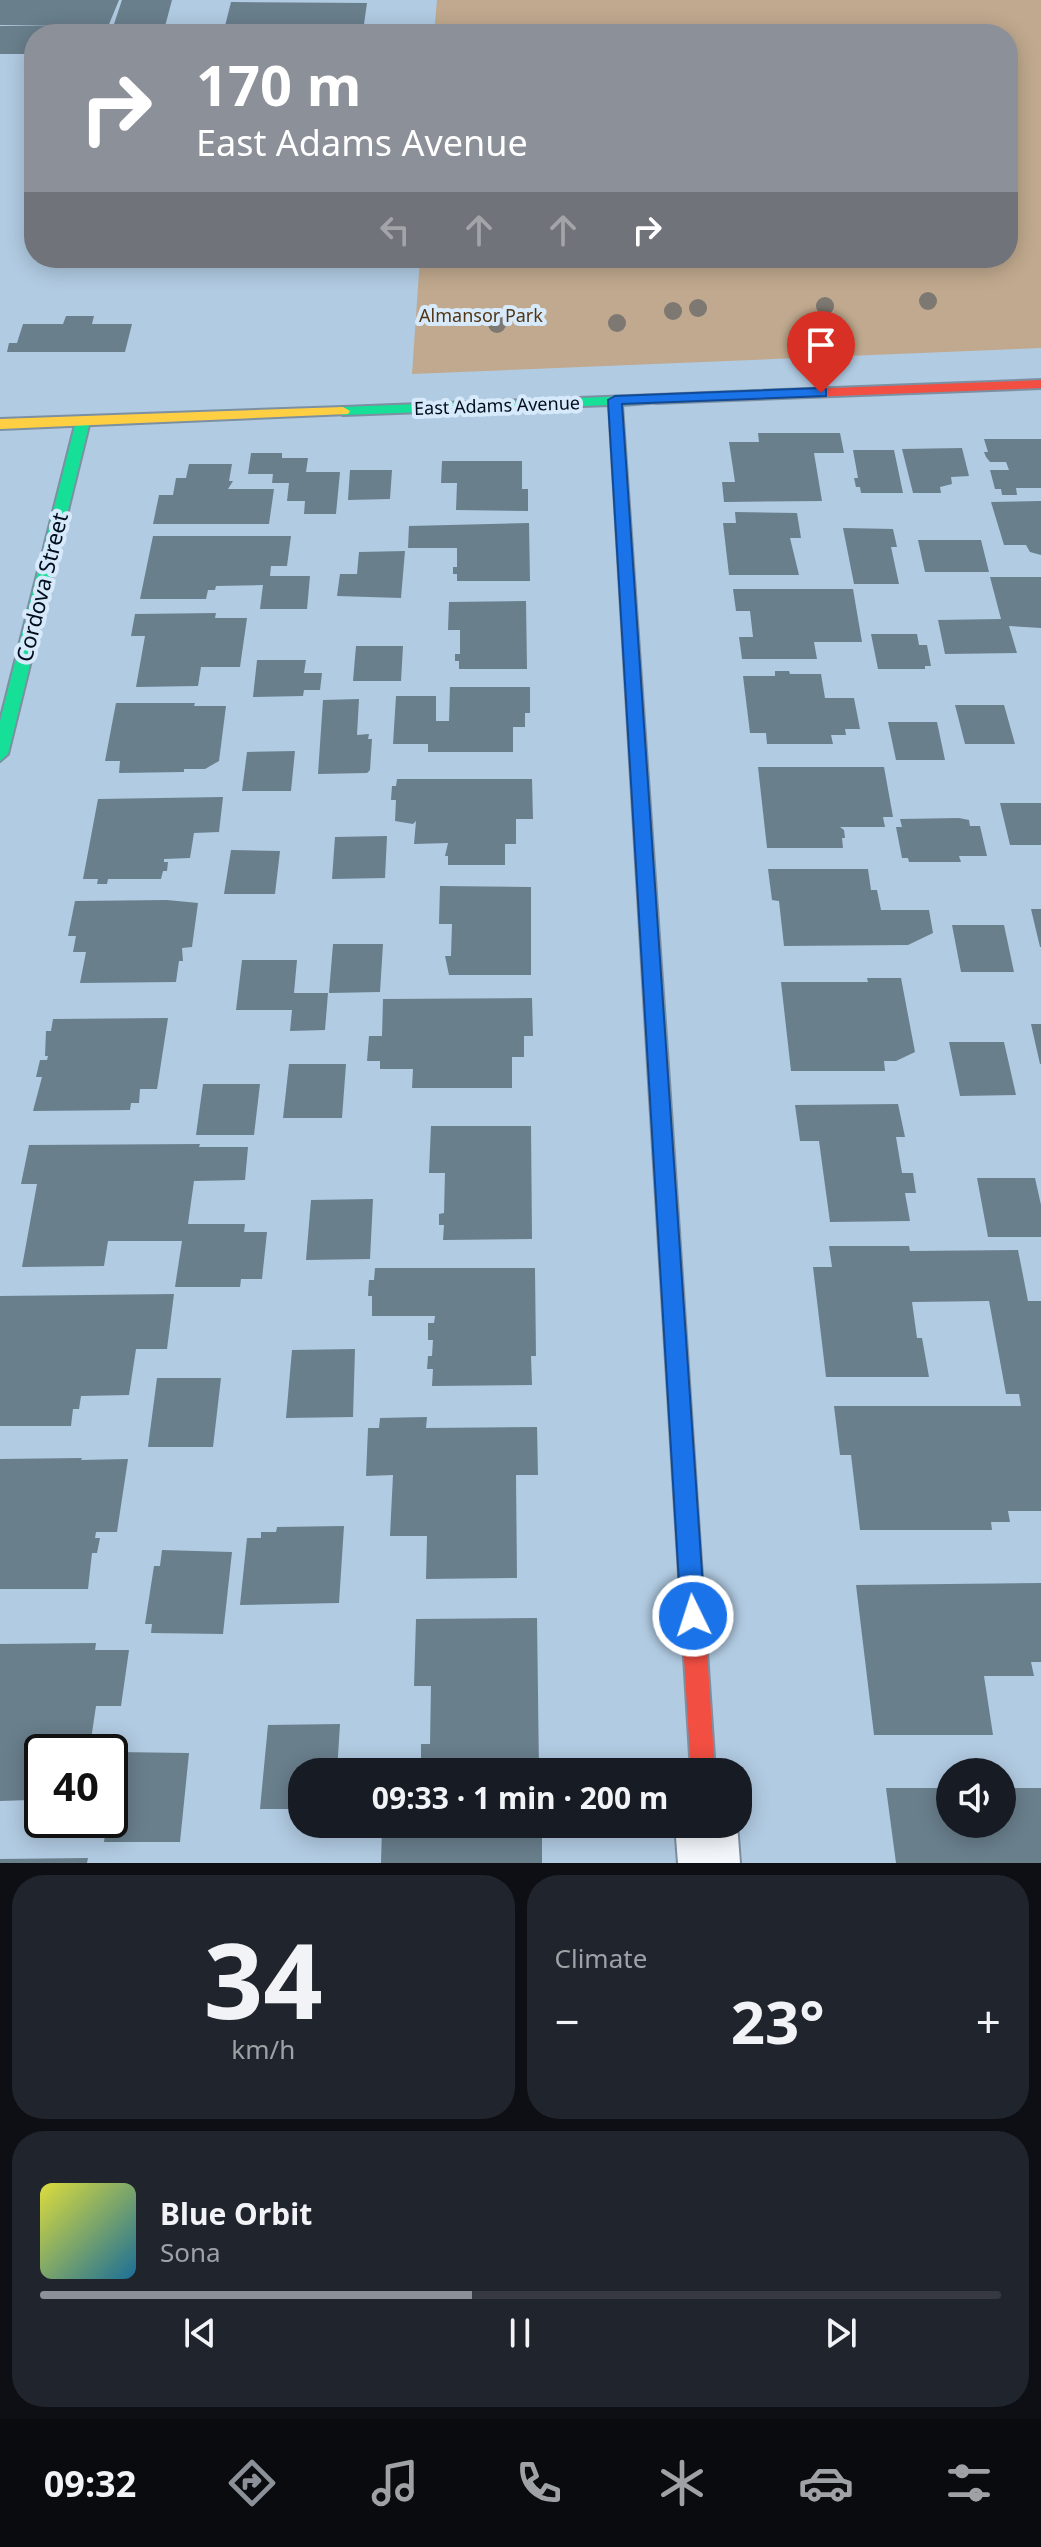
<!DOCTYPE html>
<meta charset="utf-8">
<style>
body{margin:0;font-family:"Noto Sans",sans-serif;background:#20242c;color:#f1f3f6;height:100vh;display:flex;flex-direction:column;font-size:30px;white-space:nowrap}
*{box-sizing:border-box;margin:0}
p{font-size:26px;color:#9ea1a6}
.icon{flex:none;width:44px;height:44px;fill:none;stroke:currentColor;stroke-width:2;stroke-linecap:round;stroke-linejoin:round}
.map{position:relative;height:1863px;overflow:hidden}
.panel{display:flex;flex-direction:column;gap:12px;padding:12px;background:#0d0f14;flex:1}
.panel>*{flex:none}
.top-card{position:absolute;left:24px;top:24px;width:994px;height:244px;border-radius:32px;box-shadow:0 4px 20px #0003;background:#8c9099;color:#fff;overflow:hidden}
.tools{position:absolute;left:936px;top:1758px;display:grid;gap:16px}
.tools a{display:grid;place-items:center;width:80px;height:80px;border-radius:50%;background:#171b24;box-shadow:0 4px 20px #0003;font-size:40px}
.speed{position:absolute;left:24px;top:1734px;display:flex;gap:16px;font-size:40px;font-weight:700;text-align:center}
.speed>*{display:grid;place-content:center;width:104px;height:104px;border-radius:50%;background:#171b24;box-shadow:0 4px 20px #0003;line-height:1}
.speed .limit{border:4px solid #111;border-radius:12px;background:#fff;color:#111}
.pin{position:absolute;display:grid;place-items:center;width:68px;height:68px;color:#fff;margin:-82px -34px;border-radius:50% 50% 50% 0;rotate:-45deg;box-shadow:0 0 8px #0007}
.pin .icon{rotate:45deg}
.me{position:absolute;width:88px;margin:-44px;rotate:356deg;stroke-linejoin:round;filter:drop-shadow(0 0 6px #0008)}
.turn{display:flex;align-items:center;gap:28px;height:168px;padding:0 40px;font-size:36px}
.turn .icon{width:104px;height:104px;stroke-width:2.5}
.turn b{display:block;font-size:56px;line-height:68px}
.lanes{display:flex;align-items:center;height:76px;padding:0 40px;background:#0003;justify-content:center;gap:40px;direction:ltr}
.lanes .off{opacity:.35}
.big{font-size:60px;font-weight:700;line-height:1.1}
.panel .widget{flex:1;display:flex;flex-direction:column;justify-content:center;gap:12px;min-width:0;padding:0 28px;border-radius:32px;background:#20242c}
.panel .dial{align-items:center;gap:0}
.dial b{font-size:104px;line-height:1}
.song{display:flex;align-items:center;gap:24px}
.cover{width:96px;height:96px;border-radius:12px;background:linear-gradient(135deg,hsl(60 70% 55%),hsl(200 70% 35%))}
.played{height:8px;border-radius:4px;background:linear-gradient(90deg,#8c9099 45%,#363941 45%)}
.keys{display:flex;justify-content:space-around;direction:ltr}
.heat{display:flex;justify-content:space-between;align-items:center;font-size:44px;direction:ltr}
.panel .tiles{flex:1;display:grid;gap:12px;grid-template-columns:1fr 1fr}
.widget:last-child{grid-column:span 2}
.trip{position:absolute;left:288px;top:1758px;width:464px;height:80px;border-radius:32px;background:#171b24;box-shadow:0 4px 20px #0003;font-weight:700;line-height:80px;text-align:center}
.menu{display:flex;height:128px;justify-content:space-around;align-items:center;background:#090b0e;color:#9ea1a6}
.menu .icon{width:56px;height:56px}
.menu .on{color:#8c9099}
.menu b{font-size:36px;color:#f1f3f6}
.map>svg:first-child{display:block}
</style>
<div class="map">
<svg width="1041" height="1863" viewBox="0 0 1041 1863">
<rect width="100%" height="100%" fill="#b1cbe2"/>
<!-- green -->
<path fill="#c0a98e" d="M437,0H1041V348L412,374L420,258H1008V34H434Z"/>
<!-- building -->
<path fill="#697f8c" d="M0,0H119L105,34H34V54H0V26L66,25H0Z
M122,0H172L164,30H112Z
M231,2L367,3L363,31H373L372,34H223Z
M66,316H94L92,324H132L125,352H7L9,343H17L23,324H63Z
M758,433H840L844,453H814L822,501L724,502L722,482H735L729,442H759Z
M984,439H1041V488H1016L1017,495H1002L1001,489H995L990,470H1009L1006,462H990L986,457L984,452H988Z
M962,448L969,476L951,477L952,484L940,487L941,493H913L902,449Z
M853,450H894L903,493H861L860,487H856L854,478H858Z
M251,453H282V458H308L306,472H340L336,514H304L305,501H287L289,483H272L273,474H248Z
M442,461H522V489H528V511L456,510L457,483H441Z
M189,464H232L229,481H233L228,489H274L269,524H153L159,495H173L176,478H186Z
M350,470H392L390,499L348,500Z
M1041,501V555L1030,552L1026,545H1004L991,502Z
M735,512L797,513L801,538H790L799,575H729L723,523H736Z
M529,523L530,581H457V574H453V567H457V548H408L409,526Z
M843,528L893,529L897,547H891L899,584H854Z
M153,536H291L287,566H271L270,576H310L307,609H260L263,585L216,586L215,590H208L206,599H140Z
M918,540H981L989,572H925Z
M405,551L401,598L337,596L340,574H357L359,552Z
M990,577H1041V628L1009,626L1017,653L945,654L938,620L1001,619Z
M733,589H853L862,642H814L817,659H742L739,637H753L750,611H736Z
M526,601L527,669H459V661H455V654H460V630H448L449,602Z
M216,613L215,618H247L240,667H201L198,686L136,687L145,636H131L135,614Z
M871,634H917L919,645H927L931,666H925V669H878Z
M356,646H403L401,681H353Z
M257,660H306L304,673H322L320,690H304L303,696L253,697Z
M775,671H789L790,674H821L825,698H854L860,729H845L846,735H831L833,744H767L766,733H750L743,676H775Z
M450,687H530V713H525V727H513V752H428V744H393L396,696H436V721H449Z
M359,699L357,735L369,734L368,739H372L370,770L367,773L318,774L323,700Z
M116,703H195L194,706H226L219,761L205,769H184V772L119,773L120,761H105Z
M955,705H1004L1015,744H965Z
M888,722H937L945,760H896Z
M295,751L291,791H242L247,752Z
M758,767H884L893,817H883L885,827H840L844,830L845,838H842L843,848H767Z
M397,779H532L533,819H516V844H505V865H448V856H445L448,843L414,844L416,821L413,824L395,821L396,800H391L392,786H396Z
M223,797L219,832L194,833L190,858L164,859V862H168L167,871H163L161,879H108L107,884H97L98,879H83L98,799Z
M1000,803H1041V845H1010Z
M959,818L969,820L970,826H980L987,856H959L961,862H909L908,858H902L896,827H902L900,819Z
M387,836L385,878L332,879L335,837Z
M231,850L280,851L275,894H224Z
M768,869H868L871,890H877L881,910H929L933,933L908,945L784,946L779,901L772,900Z
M440,886L531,887V975H449L445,956H451L452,924H439Z
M167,900L198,903L192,947L182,948L183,961H179L176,982L80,983L86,952H73L76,936H68L75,901Z
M1031,909H1041V947H1040Z
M952,925H1004L1014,972H961Z
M333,944H383L380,992L329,993Z
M242,960H297L294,993H328L325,1030L290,1031L292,1010H236Z
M867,978H901L915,1052L896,1061H884L885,1071H791L781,982H868Z
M532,998L533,1036H524V1057H512V1088H412L413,1069H380V1061H367L369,1036H382L383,999Z
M168,1018L157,1089H140L139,1103H131L130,1110L33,1111L42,1077H36L40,1060H47L48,1056H45L46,1031H51L53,1019Z
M1031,1024H1041V1064H1040Z
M949,1042H1004L1016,1095L960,1096Z
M289,1064H346L342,1118H283Z
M203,1084H260L254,1135H196Z
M898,1104L905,1137H896L902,1173H913L916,1193H905L910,1221L830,1222L819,1141H800L795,1105Z
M431,1126H531L532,1239L443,1240L444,1225H439V1214L444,1213L445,1173H429Z
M200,1144L199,1147H248L245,1180L194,1181L188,1224H245L244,1232H267L262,1279H241L240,1287H175L182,1241H108L104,1266L22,1267L37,1184H21L29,1145Z
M977,1178H1035L1041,1205V1237H988Z
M373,1199L370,1259L306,1260L311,1200Z
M829,1246H909L910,1251L1018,1250L1028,1301H1041V1511H1008L1010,1522H991L992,1530H860L851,1455H840L834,1406H1021L1019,1394H1006L989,1301L912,1302L917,1338H922L929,1377H826L813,1267H832Z
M375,1268H535L536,1356H531L532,1385L432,1386L433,1369H427L428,1356H432L433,1340H428V1323H434L435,1316H372V1296H368L369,1280H374Z
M174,1294L167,1349H136L129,1395L81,1396L79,1409H73L71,1426H0V1296Z
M355,1349L353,1417L286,1418L292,1350Z
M157,1378H221L213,1447H148Z
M427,1417L426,1428L537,1427L538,1475H516L517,1578L426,1579L427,1536H390L393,1475L366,1476L368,1428H379L380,1418Z
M82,1458L81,1460L128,1459L117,1532H96L95,1538H100L97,1553H92L88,1589H0V1459Z
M344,1526L339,1603L240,1605L247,1538H261V1532H276L277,1527Z
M162,1550L232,1552L223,1634L151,1633L152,1624H145L154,1566H160Z
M1041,1583V1662H1031L1034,1676H984L993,1735H874L856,1585Z
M537,1618L539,1772H428V1764H421V1744H430L431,1686H414L416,1619Z
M96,1643L95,1650H129L121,1706H96L90,1746H80V1752H42V1785H33L30,1800L0,1801V1644Z
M340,1724L337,1772H302V1809H260L268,1725Z
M116,1752L189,1753L180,1842H104L107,1820H110Z
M886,1788H950V1824H1002V1788H1041V1863H896Z
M542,1827V1863H381L382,1828Z
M88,1858L87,1863H0V1859Z"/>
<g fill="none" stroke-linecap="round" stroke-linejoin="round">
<defs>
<path id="street" d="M675,1824H737L740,1863H678Z"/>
<path id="fast" d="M656,395L663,399L661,402L622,405L668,1066L665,1072L658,1075L651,1072L648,1066L609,405L343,415L336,411L343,407Z
M83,416L90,421L8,754L0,761V721L76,421Z"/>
<path id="slow" d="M343,407L350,411L348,414L0,429V419Z"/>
<path id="jam" d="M1041,380V388L656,403L649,399L656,395Z
M658,1057L665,1060L668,1066L715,1772H691L648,1066L651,1060Z"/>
</defs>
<!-- street casing -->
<use href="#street" stroke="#7c90a2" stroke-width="4"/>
<!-- fast casing -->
<use href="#fast" stroke="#7c90a2" stroke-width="4"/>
<!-- slow casing -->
<use href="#slow" stroke="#7c90a2" stroke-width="4"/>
<!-- jam casing -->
<use href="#jam" stroke="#7c90a2" stroke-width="4"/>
<!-- street -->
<use href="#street" fill="#f3f7fb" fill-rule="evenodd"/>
<!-- fast -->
<use href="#fast" fill="#16e098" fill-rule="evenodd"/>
<!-- slow -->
<use href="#slow" fill="#ffcf43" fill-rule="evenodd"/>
<!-- jam -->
<use href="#jam" fill="#f24e42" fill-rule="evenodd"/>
</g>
<!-- trees -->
<g fill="#7d7871">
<circle cx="928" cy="301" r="9"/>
<circle cx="825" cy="306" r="9"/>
<circle cx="698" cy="308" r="9"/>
<circle cx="673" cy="311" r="9"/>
<circle cx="617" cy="323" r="9"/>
<circle cx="497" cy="324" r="9"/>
</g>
<!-- route -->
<path fill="#1a73e8" stroke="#114b97" stroke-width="2" d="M821,388L826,389V396L622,404L705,1616L701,1624L693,1628L685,1624L681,1616L608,400L615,396Z"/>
<g text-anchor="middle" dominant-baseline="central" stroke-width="8" stroke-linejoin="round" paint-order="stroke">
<!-- far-park labels -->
<g font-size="18" fill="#533515" stroke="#d7eafb">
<text x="481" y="315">Almansor Park</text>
</g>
<!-- far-street labels -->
<g font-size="18" fill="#010e1d" stroke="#d7eafb">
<text transform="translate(497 405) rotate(-2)">East Adams Avenue</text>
</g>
<!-- street labels -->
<g font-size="22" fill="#010e1d" stroke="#d7eafb">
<text transform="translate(41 587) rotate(-76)">Cordova Street</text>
</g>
</g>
</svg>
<div class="tools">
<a><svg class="icon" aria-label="sound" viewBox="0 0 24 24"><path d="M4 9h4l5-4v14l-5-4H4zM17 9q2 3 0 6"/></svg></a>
</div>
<div class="speed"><div class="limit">40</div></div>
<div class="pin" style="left:821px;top:393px;background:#d93025"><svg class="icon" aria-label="arrive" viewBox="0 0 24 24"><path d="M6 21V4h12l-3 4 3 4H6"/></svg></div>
<svg class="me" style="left:693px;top:1616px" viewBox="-20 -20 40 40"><circle r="17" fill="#1a73e8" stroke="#fff" stroke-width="3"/><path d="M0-11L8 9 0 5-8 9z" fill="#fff"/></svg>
<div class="trip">09:33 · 1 min · 200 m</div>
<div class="top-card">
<div class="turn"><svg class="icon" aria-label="right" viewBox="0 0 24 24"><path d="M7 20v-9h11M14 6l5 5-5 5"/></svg><div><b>170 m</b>East Adams Avenue</div></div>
<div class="lanes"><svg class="icon off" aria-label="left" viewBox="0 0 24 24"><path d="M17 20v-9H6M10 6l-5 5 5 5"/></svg><svg class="icon off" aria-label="ahead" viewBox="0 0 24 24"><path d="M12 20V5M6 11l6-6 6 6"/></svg><svg class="icon off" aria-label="ahead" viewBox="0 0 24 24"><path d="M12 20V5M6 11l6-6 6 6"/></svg><svg class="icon" aria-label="right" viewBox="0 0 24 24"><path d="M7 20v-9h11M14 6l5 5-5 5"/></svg></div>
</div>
</div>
<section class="panel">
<div class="tiles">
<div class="widget dial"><b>34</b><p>km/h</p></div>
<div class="widget"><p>Climate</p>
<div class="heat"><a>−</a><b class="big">23°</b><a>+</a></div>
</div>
<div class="widget">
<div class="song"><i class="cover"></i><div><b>Blue Orbit</b><p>Sona</p></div></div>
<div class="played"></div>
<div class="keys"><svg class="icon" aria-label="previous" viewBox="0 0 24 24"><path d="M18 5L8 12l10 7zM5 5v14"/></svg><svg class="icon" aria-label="pause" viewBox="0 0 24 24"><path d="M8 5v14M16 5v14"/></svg><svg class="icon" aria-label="next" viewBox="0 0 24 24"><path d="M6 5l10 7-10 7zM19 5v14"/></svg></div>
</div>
</div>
</section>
<nav class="menu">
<b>09:32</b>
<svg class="icon on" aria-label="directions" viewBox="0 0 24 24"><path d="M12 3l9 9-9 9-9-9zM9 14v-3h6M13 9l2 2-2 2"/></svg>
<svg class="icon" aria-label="music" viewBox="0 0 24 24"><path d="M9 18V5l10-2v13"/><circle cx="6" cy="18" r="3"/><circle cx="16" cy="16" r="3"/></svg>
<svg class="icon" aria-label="phone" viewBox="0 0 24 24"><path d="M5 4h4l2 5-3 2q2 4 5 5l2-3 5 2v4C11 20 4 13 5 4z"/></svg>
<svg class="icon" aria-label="climate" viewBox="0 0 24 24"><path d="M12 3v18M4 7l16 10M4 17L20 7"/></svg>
<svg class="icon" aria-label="car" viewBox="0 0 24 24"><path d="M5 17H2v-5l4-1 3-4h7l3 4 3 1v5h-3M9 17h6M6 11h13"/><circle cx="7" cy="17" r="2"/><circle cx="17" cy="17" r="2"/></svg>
<svg class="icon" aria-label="filters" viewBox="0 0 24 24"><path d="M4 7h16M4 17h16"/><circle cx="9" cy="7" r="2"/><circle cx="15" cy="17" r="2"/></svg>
</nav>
